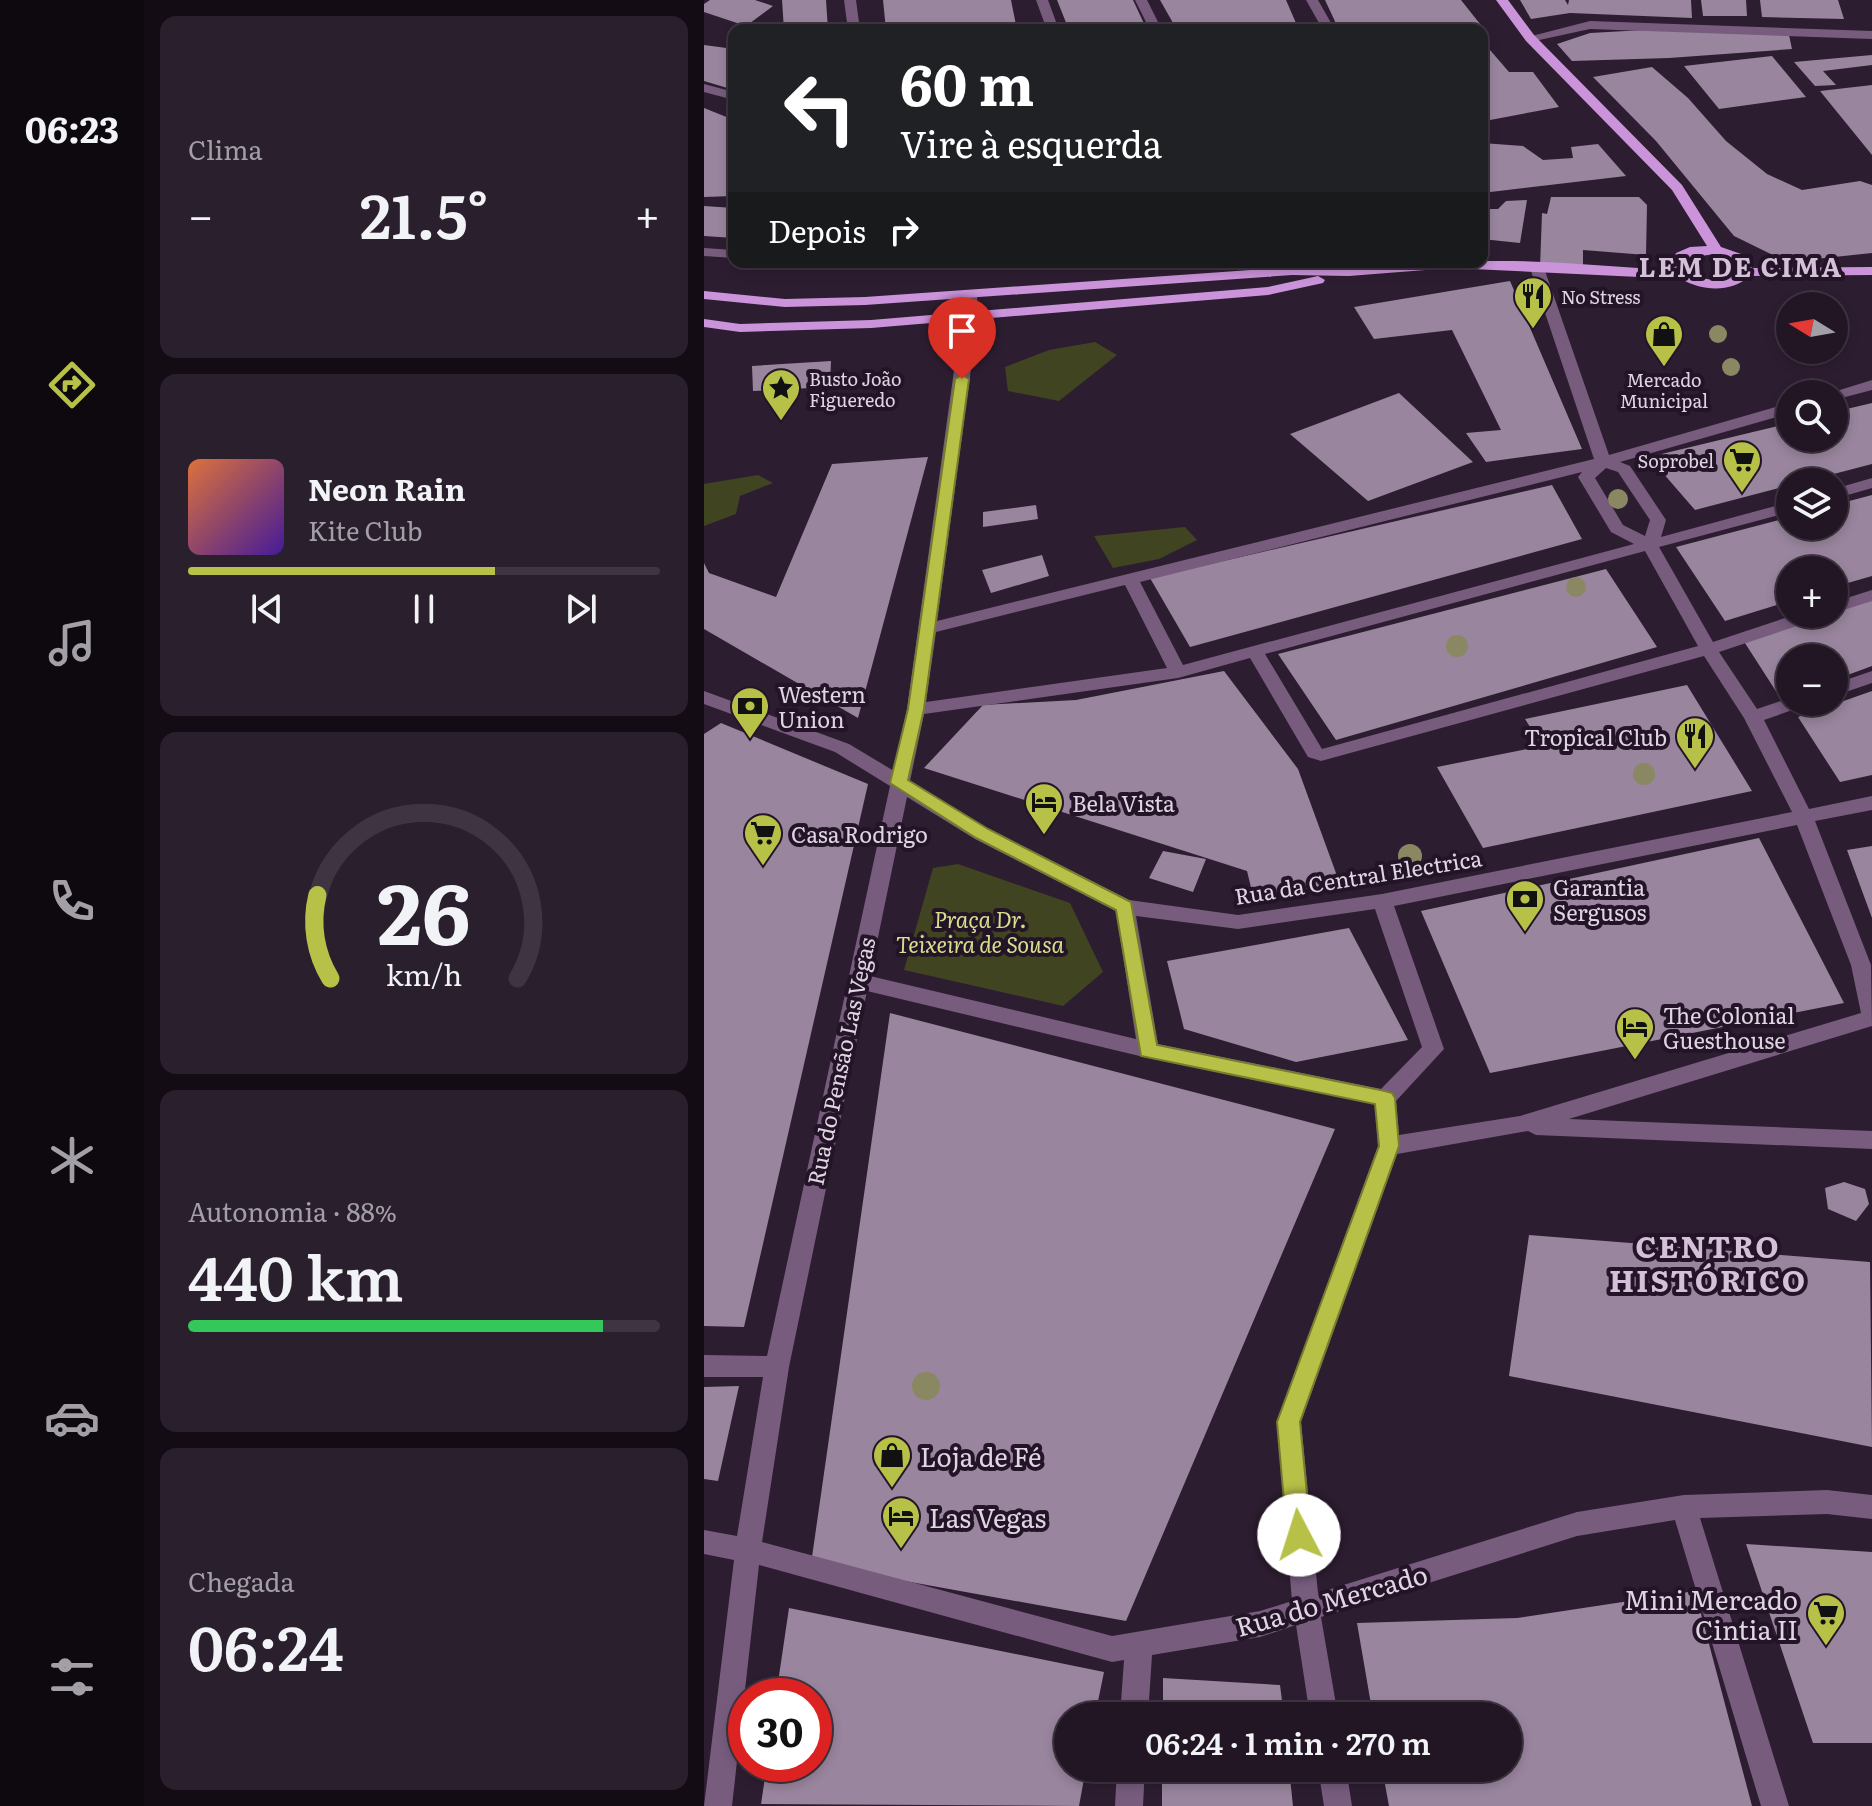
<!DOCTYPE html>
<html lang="pt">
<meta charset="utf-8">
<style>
body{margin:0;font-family:Literata,serif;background:#2a1f2d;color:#f1f3f6;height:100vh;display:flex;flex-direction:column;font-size:30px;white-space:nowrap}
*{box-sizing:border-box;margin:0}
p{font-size:26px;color:#a29fa7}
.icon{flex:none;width:44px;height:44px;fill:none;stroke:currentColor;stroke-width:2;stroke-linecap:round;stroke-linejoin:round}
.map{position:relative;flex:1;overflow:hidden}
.panel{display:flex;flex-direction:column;gap:16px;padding:16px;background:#130c14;width:560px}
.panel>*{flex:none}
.guide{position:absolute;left:24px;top:24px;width:760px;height:244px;border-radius:16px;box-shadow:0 4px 12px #0003,0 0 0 2px #3f3542;background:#202124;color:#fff;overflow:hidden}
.needle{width:52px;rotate:281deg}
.buttons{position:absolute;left:1072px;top:292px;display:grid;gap:16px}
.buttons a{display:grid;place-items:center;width:72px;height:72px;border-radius:50%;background:#221625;box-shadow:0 4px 12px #0003,0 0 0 2px #3f3542;font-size:40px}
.speed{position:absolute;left:24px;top:1678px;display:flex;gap:16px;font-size:40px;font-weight:700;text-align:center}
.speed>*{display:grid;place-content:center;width:104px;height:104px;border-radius:50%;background:#221625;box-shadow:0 4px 12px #0003,0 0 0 2px #3f3542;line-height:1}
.speed .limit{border:12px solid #d22;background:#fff;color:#111}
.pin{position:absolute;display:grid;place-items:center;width:68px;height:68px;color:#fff;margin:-82px -34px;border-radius:50% 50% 50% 0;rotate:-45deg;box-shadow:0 0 8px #0007}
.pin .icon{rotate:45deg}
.me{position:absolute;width:88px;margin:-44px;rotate:355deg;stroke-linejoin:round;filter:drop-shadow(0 0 6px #0008)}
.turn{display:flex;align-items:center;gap:28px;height:168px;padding:0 40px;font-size:36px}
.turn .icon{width:104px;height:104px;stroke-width:2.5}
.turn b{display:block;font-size:56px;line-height:68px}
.then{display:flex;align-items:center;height:76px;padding:0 40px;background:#0003;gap:16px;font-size:30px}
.big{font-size:60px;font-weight:600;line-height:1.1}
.panel .card{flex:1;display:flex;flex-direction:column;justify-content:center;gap:12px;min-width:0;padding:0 28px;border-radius:16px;background:#2a1f2d}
.panel .dial{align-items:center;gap:0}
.dial svg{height:208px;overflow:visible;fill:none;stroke:#3f3542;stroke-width:7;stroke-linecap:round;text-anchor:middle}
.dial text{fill:#f1f3f6;stroke:none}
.song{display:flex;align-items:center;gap:24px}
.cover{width:96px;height:96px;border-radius:12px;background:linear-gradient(135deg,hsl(20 70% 55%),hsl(260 70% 35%))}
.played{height:8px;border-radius:4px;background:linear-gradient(90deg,#b7c147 65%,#3f3542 65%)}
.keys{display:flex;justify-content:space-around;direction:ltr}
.heat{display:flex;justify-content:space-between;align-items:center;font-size:44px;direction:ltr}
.charge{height:12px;border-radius:6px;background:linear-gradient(90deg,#34c759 88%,#3f3542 0)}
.trip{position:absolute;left:350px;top:1702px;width:468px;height:80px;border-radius:40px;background:#221625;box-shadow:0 4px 12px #0003,0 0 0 2px #3f3542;font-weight:600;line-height:80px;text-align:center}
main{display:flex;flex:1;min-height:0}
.tabs{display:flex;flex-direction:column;width:144px;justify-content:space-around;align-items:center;background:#0e090f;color:#a29fa7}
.tabs .icon{width:56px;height:56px}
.tabs .current{color:#b7c147}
.tabs b{font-size:36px;color:#f1f3f6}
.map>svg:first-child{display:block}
</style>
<main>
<nav class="tabs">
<b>06:23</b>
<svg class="icon current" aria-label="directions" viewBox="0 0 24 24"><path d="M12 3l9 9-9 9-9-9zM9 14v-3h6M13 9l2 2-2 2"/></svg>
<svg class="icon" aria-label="music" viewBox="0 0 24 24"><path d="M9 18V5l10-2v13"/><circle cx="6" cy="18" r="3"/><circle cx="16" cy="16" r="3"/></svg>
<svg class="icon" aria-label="phone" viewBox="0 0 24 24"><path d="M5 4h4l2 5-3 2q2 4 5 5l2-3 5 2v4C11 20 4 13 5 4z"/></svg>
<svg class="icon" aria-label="climate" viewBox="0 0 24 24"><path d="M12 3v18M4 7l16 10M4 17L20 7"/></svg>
<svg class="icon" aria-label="car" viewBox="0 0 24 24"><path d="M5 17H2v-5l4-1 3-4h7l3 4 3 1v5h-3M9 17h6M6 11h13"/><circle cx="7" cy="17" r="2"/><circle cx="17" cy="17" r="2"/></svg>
<svg class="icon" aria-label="filters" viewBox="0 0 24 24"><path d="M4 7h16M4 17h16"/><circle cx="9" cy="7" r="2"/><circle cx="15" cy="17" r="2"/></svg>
</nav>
<section class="panel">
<div class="card"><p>Clima</p>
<div class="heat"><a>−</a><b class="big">21.5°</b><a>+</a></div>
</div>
<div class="card">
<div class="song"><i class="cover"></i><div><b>Neon Rain</b><p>Kite Club</p></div></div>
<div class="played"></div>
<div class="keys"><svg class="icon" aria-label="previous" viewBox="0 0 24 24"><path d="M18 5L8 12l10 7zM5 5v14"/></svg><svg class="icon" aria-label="pause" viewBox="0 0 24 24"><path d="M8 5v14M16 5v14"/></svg><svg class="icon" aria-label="next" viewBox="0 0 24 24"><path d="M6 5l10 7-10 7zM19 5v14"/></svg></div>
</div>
<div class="card dial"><svg viewBox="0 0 100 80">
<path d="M14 69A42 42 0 1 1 86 69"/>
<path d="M14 69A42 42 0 0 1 9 37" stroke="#b7c147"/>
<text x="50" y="56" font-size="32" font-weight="700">26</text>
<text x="50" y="72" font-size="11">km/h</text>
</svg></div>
<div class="card"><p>Autonomia · 88%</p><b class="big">440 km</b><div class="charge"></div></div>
<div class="card"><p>Chegada</p><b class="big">06:24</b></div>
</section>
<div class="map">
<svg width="1168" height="1806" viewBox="0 0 1168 1806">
<rect width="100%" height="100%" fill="#2d1d31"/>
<!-- green -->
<path fill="#414421" d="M391,342L413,355L355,401L304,391L301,367L345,350Z
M54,475L69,483L36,496L32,514L0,526V484Z
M481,527L493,540L455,559L409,568L390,536Z
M254,864L366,903L399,972L359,1006L200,970L229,868Z"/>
<!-- building -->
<path fill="#99859e" d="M6,0H51L69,6L42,26L0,12V4Z
M78,0H122L124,30H80Z
M179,0H307L313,30H182Z
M353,0H429L443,30H365Z
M456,0H582L595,30H473Z
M621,0H757L784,34H778V30H635Z
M816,0H861L864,5L865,0H987L988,18L866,13L827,19Z
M997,0H1042L1043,16H999Z
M1056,0H1134L1140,19L1058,17Z
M940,30L1085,35L1088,49L965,58L868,61L853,44L886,33Z
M0,45L30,49V90L0,81Z
M786,50L805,72H829L855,107L786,120L778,111V51Z
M1168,55V65L1119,71L1132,85L1111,86L1090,62Z
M1068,56L1102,97L1015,109L980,66Z
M948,67L984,98L1022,141L1063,174L1098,190L1156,181L1168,185V253L1083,262L1030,236L952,141L889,77Z
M1168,85V155L1116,91Z
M0,108L30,120V196L0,197Z
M778,143L819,146L839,160L869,158L867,147L894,144L922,176L778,193Z
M847,197H935L943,205L942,255L879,250V270L836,268L838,213L843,214Z
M823,200L816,243L778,239V209H794L802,201Z
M0,206L30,208V238L0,236Z
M806,281L878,449L782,462L762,433L797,430L748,330L670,339L650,307Z
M127,361L126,387L49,391L48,366Z
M695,393L769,462L664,501L586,434Z
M1168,403V464L1099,482H1086V485L991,510L945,457L1086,423V438H1130V412Z
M224,457L154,718L0,629V563L5,573L72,597L128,464Z
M848,485L878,539L486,647L446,578Z
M1168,495V576L1130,587V570H1086V601L1021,621L972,547L1086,517V526H1130V505Z
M332,505L334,519L279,527V512Z
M338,555L345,576L287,593L278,570Z
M902,569L953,647L632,740L574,654Z
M1168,599V666L1130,680V658H1086V695L1077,699L1039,640L1121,614H1130V611Z
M520,671L594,769L636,884L551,904L543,871L220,768L279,705L372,700Z
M983,685L1048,791L779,848L733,767L838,746L821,719Z
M1168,691V775L1136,782L1094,717Z
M17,723L164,784L40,1327L0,1326V734Z
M1055,838L1140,1003L786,1073L717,911Z
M1168,846V918L1143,850Z
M459,851L502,859L489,892L445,878Z
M645,928L704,1040L592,1062L480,1029L463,961Z
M186,1013L631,1129L422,1621L107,1564Z
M1140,1182L1161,1189L1165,1204L1152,1221L1124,1209L1121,1188Z
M825,1235L1166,1262L1168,1447L805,1376Z
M35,1386L14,1481L0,1479V1387Z
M1042,1544L1168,1552V1743H1109Z
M991,1591L1048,1806H685L678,1768H804V1716H669L653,1623L813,1618Z
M85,1608L400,1672L391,1716H364V1768H382L375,1806L57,1804L63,1764H110V1696H72Z
M459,1678L576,1685L580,1716H459Z
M458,1768H585L589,1806H458Z"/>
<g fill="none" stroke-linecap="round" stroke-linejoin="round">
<!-- minor -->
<path fill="#775c7e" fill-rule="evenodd" d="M140,0H152L156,30H144Z
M332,0H344L355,30H343Z
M431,0H443L458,30H446Z
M602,0H614L631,30H619Z
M886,21L1168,31V39L886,29L826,42L820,38Z
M0,84L30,92V100L0,92Z
M0,248L30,250V258L0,256Z
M598,262H622L652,272L645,276Z
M833,264L840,268L905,455L1086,403V413L916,462L926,466L962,520L957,537L1086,502V512L955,547L1009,642L1093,614H1120L1117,618L1015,652L1053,709L1086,698V702H1103L1100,706L1060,720L1105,809L1168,796V810L1111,821L1167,965L1168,1026L865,1119L1168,1131V1149L832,1135L824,1131L693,1154L597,1422L614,1593L873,1512L980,1495L1123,1490L1168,1495V1519L1123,1514L996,1518L1085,1806H1057L971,1520L873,1536L617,1617L634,1716H606L592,1625L556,1637L448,1655L444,1716H416L420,1660L408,1662L55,1565L28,1806H0L30,1560L0,1554V1530L33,1536L59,1377H0V1355L63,1356L186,786L131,752L0,704V691L145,744L190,771L203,709L261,291L266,290L273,294L274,317L233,621L890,459L826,268ZM902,468L914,472L946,520L941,536L919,525L891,478ZM878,472L874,477L907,532L930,544L479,665L436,582ZM941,551L994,646L618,749L561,654ZM421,585L463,668L222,702L232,632ZM1000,656L1040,718L1088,812L678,894L534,915L425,900L285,829L206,781L220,714L474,678L546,658L604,757L617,761ZM203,797L271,839L412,911L432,1039L166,976ZM1093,825L1147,965L1157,1013L816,1116L695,1135L692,1101L740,1049L690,906ZM671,909L718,1047L677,1089L454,1044L432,916L534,929ZM163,991L444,1058L671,1104L674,1146L573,1422L588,1601L556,1611L408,1636L58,1542L85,1367Z
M1168,380V390L1130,400V394H1123Z
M1168,478V488L1130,499V489Z
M1168,590V601L1130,613V602Z
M1168,671V683L1130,696V684Z
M413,1768H441L439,1806H411Z
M614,1768H642L648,1806H620Z"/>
<!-- major -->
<path fill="#cb93da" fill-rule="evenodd" d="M792,0H804L830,35L978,185L1017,247L1040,255L1048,268L1168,267V275L1046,276C1027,293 998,291 977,279L747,268L645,276L588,275L161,305L81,307L0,299V291L81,299L161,297L588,267C653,268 719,263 783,261C844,260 906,267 967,270L972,253L986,247L1003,246L968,190L822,41ZM1011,254L1030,261L1035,271C1018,285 996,281 980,268L983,258Z
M614,276L621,280L619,283L564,295L167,328L36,332L0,327V319L36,324L167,320L564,287Z"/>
</g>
<!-- trees -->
<g fill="#8a8863">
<circle cx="1014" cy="334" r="9"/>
<circle cx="1027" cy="367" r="9"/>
<circle cx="914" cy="499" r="10"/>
<circle cx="872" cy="587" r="10"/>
<circle cx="753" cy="646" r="11"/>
<circle cx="940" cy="774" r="11"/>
<circle cx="706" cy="856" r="12"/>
<circle cx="222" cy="1386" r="14"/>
</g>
<!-- route -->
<path fill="#b7c147" stroke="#777d2e" stroke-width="2" d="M258,375L265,379L220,709L204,780L284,829L427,902L453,1045L681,1091L688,1093L691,1098L695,1146L596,1422L607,1535L603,1542L595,1546L586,1542L583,1535L573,1422L675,1146L671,1104L437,1056L412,910L272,838L186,783L204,709L251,379Z"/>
<!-- icons -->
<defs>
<symbol id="restaurant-pin" viewBox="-11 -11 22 30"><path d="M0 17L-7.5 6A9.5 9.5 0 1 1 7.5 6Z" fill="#b7c147" stroke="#231427"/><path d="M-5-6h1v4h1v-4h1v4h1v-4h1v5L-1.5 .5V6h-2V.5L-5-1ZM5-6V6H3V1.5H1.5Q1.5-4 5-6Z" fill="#111"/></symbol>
<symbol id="shop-pin" viewBox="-11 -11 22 30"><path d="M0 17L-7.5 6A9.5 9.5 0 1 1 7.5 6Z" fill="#b7c147" stroke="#231427"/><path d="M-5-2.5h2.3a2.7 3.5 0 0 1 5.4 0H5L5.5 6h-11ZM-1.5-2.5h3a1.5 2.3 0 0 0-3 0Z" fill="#111"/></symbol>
<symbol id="sight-pin" viewBox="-11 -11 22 30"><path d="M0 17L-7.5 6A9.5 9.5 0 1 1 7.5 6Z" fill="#b7c147" stroke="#231427"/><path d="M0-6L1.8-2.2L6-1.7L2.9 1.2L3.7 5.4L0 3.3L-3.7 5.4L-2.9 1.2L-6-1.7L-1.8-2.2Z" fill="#111"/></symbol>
<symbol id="supermarket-pin" viewBox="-11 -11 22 30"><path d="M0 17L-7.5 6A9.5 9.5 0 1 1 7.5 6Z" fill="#b7c147" stroke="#231427"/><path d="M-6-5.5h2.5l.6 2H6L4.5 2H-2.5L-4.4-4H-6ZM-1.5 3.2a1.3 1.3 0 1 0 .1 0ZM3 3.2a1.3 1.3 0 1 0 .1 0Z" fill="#111"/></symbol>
<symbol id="bank-pin" viewBox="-11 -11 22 30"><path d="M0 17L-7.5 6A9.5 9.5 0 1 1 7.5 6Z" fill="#b7c147" stroke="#231427"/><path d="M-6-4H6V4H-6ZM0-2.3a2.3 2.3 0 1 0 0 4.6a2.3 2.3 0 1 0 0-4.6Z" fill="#111"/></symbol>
<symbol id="hotel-pin" viewBox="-11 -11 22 30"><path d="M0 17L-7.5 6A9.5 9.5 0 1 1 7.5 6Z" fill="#b7c147" stroke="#231427"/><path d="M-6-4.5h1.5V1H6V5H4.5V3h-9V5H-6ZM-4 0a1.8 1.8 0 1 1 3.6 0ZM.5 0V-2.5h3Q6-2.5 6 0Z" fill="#111"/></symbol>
</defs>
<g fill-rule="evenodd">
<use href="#restaurant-pin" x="807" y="274" width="44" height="60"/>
<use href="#shop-pin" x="938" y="312" width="44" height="60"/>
<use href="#sight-pin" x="55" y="366" width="44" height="60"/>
<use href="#supermarket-pin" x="1016" y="438" width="44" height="60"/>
<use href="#bank-pin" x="24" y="684" width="44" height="60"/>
<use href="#restaurant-pin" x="969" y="714" width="44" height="60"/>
<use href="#hotel-pin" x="318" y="780" width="44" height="60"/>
<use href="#supermarket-pin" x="37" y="811" width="44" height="60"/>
<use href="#bank-pin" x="799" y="877" width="44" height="60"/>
<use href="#hotel-pin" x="909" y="1005" width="44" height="60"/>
<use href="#shop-pin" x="166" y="1433" width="44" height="60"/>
<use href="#hotel-pin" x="175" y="1494" width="44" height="60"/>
<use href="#supermarket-pin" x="1100" y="1591" width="44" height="60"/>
</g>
<g text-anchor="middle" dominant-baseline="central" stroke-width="8" stroke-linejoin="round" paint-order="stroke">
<!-- far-poi labels -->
<g font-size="18" fill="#e0d6e3" stroke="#231427" text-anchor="start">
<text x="857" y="296">No Stress</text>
<text x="105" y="378">Busto João<tspan x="105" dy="21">Figueredo</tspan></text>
<text x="960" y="379" text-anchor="middle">Mercado<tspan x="960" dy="21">Municipal</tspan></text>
<text x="1010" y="460" text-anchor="end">Soprobel</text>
</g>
<!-- poi labels -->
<g font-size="22" fill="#e0d6e3" stroke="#231427" text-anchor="start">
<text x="74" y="693">Western<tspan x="74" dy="25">Union</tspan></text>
<text x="963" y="736" text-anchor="end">Tropical Club</text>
<text x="368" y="802">Bela Vista</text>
<text x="87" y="833">Casa Rodrigo</text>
<text x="849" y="886">Garantia<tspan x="849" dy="25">Sergusos</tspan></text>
<text x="959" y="1014">The Colonial<tspan x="959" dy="25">Guesthouse</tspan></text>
</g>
<!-- street labels -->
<g font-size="22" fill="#e0d6e3" stroke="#231427">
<text transform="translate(654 876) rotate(-9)">Rua da Central Electrica</text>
<text transform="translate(136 1061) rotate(-78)">Rua do Pensão Las Vegas</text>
</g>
<!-- park labels -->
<g font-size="22" font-style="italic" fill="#d6df8c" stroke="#231427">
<text x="276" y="918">Praça Dr.<tspan x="276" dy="25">Teixeira de Sousa</tspan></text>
</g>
<!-- far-district labels -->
<g font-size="26" font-weight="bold" letter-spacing="2" fill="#d5c0da" stroke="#231427">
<text x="1037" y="265">LEM DE CIMA</text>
</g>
<!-- near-poi labels -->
<g font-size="26" fill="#e0d6e3" stroke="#231427" text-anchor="start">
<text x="216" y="1455">Loja de Fé</text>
<text x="225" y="1516">Las Vegas</text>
<text x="1094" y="1598" text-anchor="end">Mini Mercado<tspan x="1094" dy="30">Cintia II</tspan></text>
</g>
<!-- near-street labels -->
<g font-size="26" fill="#e0d6e3" stroke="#231427">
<text transform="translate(627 1599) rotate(-16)">Rua do Mercado</text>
</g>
<!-- district labels -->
<g font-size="30" font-weight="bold" letter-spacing="2" fill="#d5c0da" stroke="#231427">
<text x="1004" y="1245">CENTRO<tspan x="1004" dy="34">HISTÓRICO</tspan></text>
</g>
</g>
</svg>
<div class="buttons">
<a><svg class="needle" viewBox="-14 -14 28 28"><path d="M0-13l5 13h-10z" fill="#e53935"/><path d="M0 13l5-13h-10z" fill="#a29fa7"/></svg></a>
<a><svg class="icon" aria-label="search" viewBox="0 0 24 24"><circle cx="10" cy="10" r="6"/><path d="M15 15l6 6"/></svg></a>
<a><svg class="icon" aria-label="layers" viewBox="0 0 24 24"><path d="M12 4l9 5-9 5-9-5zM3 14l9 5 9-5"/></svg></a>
<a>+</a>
<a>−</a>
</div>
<div class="speed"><div class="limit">30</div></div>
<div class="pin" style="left:258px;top:379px;background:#d93025"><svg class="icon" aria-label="arrive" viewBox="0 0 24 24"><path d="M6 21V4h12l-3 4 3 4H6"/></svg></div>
<svg class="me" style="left:595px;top:1535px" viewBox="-20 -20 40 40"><circle r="19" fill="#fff"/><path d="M0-13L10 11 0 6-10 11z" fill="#b7c147"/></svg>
<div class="trip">06:24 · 1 min · 270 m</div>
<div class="guide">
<div class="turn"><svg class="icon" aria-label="left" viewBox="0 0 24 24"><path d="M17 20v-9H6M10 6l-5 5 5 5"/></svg><div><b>60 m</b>Vire à esquerda</div></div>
<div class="then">Depois<svg class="icon" aria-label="right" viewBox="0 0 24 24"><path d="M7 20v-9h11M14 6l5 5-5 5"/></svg></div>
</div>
</div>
</main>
